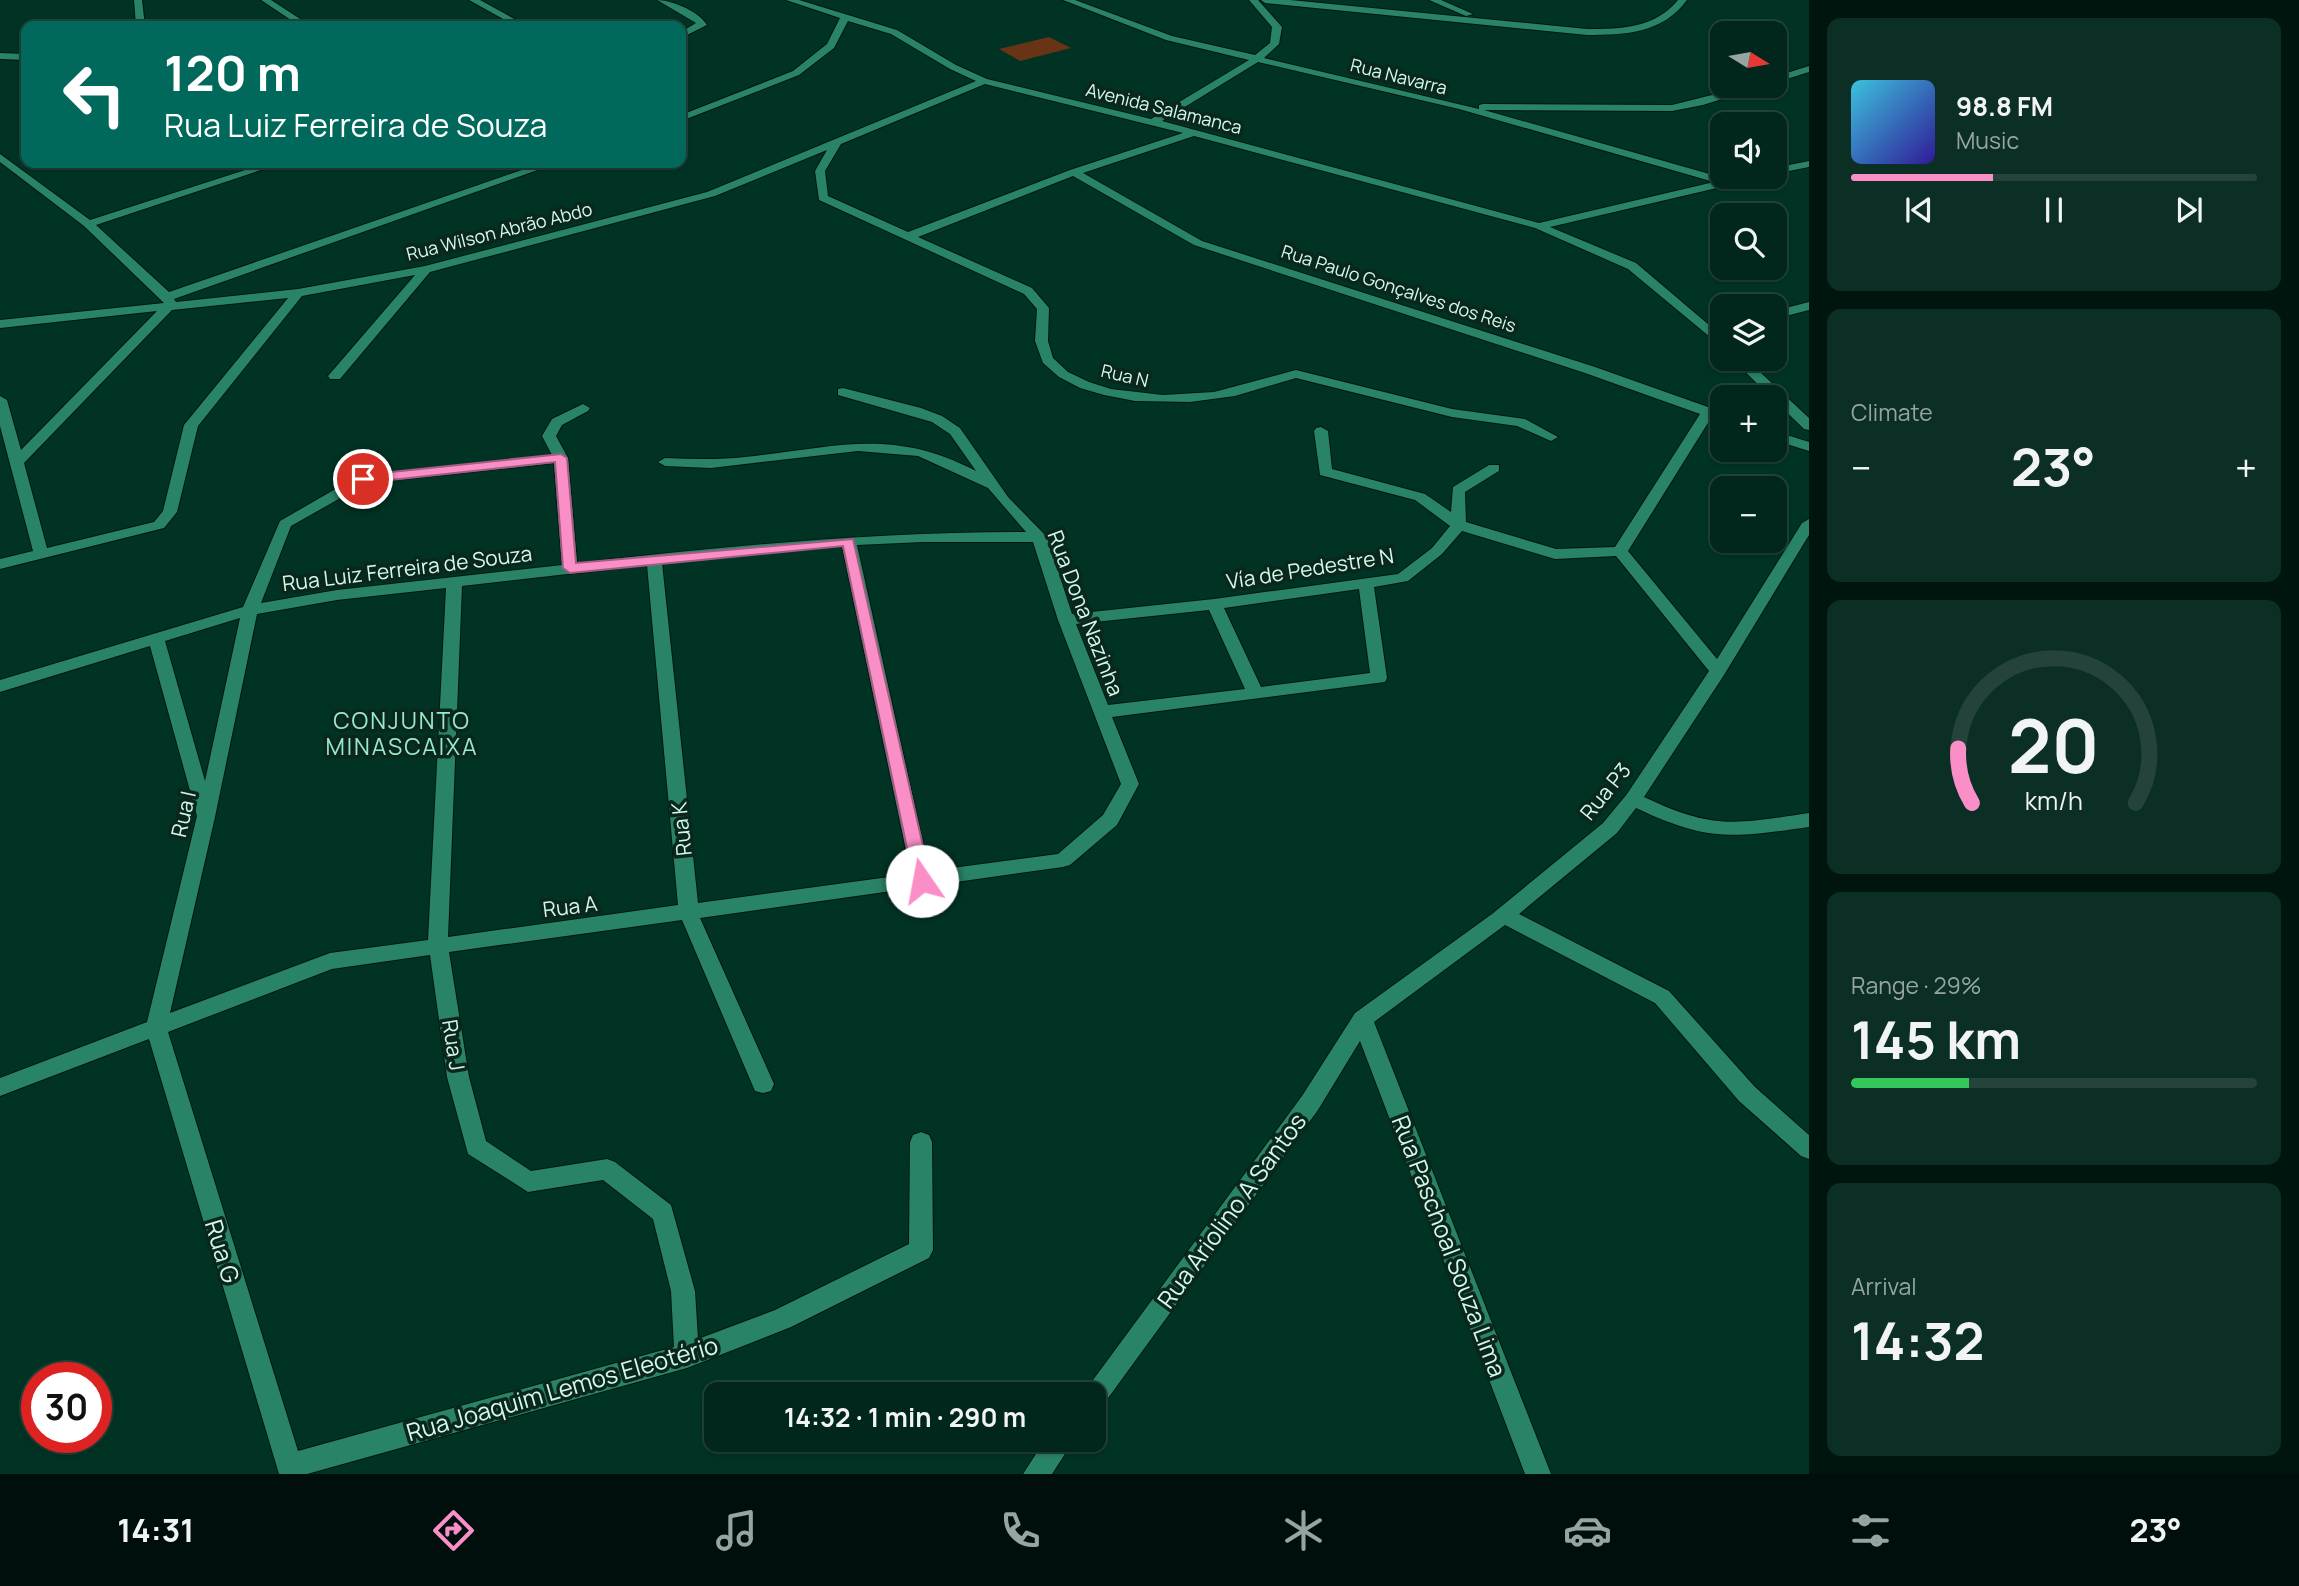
<!DOCTYPE html>
<meta charset="utf-8">
<style>
body{margin:0;font-family:Manrope,sans-serif;background:#0b2e25;color:#f1f3f6;height:100vh;display:flex;flex-direction:column;font-size:26px;white-space:nowrap}
*{box-sizing:border-box;margin:0}
p{font-size:23px;color:#96a5a3}
.icon{flex:none;width:38px;height:38px;fill:none;stroke:currentColor;stroke-width:2;stroke-linecap:round;stroke-linejoin:round}
.map{position:relative;flex:1;overflow:hidden}
.side{display:flex;flex-direction:column;gap:18px;padding:18px;background:#01150f;width:490px}
.side>*{flex:none}
.banner{position:absolute;left:21px;top:21px;width:665px;height:147px;border-radius:14px;box-shadow:0 2px 5px #0004,0 0 0 2px #23433b;background:#00695c;color:#fff;overflow:hidden}
.needle{width:46px;rotate:101deg}
.tools{position:absolute;left:1710px;top:21px;display:grid;gap:14px}
.tools a{display:grid;place-items:center;width:77px;height:77px;border-radius:14px;background:#01261c;box-shadow:0 2px 5px #0004,0 0 0 2px #23433b;font-size:35px}
.speed{position:absolute;left:21px;top:1362px;display:flex;gap:14px;font-size:35px;font-weight:700;text-align:center}
.speed>*{display:grid;place-content:center;width:91px;height:91px;border-radius:50%;background:#01261c;box-shadow:0 2px 5px #0004,0 0 0 2px #23433b;line-height:1}
.speed .limit{border:10px solid #d22;background:#fff;color:#111}
.pin{position:absolute;display:grid;place-items:center;width:60px;height:60px;color:#fff;margin:-30px;border:4px solid #fff;border-radius:50%;box-shadow:0 2px 7px #0007}
.me{position:absolute;width:77px;margin:-38px;rotate:348deg;stroke-linejoin:round;filter:drop-shadow(0 0 5px #0008)}
.turn{display:flex;align-items:center;gap:24px;height:147px;padding:0 28px;font-size:32px}
.turn .icon{width:91px;height:91px;stroke-width:2.5}
.turn b{display:block;font-size:49px;line-height:60px}
.big{font-size:52px;font-weight:700;line-height:1.1}
.side .card{flex:1;display:flex;flex-direction:column;justify-content:center;gap:10px;min-width:0;padding:0 24px;border-radius:14px;background:#0b2e25}
.side .dial{align-items:center;gap:0}
.dial svg{height:182px;overflow:visible;fill:none;stroke:#23433b;stroke-width:7;stroke-linecap:round;text-anchor:middle}
.dial text{fill:#f1f3f6;stroke:none}
.song{display:flex;align-items:center;gap:21px}
.cover{width:84px;height:84px;border-radius:10px;background:linear-gradient(135deg,hsl(190 70% 55%),hsl(250 70% 35%))}
.played{height:7px;border-radius:4px;background:linear-gradient(90deg,#fa8fc8 35%,#23433b 35%)}
.keys{display:flex;justify-content:space-around;direction:ltr}
.heat{display:flex;justify-content:space-between;align-items:center;font-size:38px;direction:ltr}
.charge{height:10px;border-radius:5px;background:linear-gradient(90deg,#34c759 29%,#23433b 0)}
.trip{position:absolute;left:704px;top:1382px;width:402px;height:70px;border-radius:14px;background:#01261c;box-shadow:0 2px 5px #0004,0 0 0 2px #23433b;font-weight:700;line-height:70px;text-align:center}
.menu{display:flex;height:112px;justify-content:space-around;align-items:center;background:#000f0b;color:#96a5a3}
.menu .icon{width:49px;height:49px}
.menu .selected{color:#fa8fc8}
.menu b{font-size:32px;color:#f1f3f6}
main{display:flex;flex:1;min-height:0}
.map>svg:first-child{display:block}
</style>
<main>
<div class="map">
<svg width="1809" height="1474" viewBox="0 0 1809 1474">
<rect width="100%" height="100%" fill="#013325"/>
<!-- green -->
<path fill="#693416" d="M1049,37L1071,48L1020,61L999,49Z"/>
<g fill="none" stroke-linecap="round" stroke-linejoin="round">
<defs>
<path id="minor" d="M134,0H142L145,26H136Z
M261,0H271L311,26H300Z
M469,0H480L527,26H516Z
M657,0C671,0 699,11 707,25L681,38V32L696,23Z
M786,0H799L897,30L956,65L987,79L1151,119L1249,60L1166,40L1063,0H1075L1172,36L1255,55L1270,43L1272,27L1249,0H1258L1282,27L1279,44L1264,58L1479,109V105L1483,104L1672,105L1748,86H1763L1703,105L1672,111L1484,110L1727,179L1756,177L1751,180L1550,227L1636,263L1722,336V347L1628,269L1535,228L1194,136L1083,173L1202,241L1595,367L1722,412V421L1711,418L1628,551L1717,659L1802,523L1809,519V535L1724,675L1644,797C1714,830 1735,824 1809,813V827C1733,838 1708,842 1636,808L1617,833L1519,914L1669,991L1755,1087L1809,1135V1159L1801,1156L1739,1101L1655,1003L1505,925L1374,1022L1551,1474H1525L1360,1041L1318,1110L1103,1405L1094,1409V1395H1082L1302,1096L1355,1013L1492,914L1603,823L1627,794L1709,671L1616,556L1555,559L1462,531L1442,554L1408,581L1374,587L1387,678L1385,682L1112,717L1139,784L1117,825L1070,865L1063,867L700,918L774,1084L771,1091L763,1093L755,1091L752,1084L682,920L449,952L469,1077L486,1141L531,1171L607,1159L615,1162L671,1205L695,1291L698,1339L775,1310L909,1244L910,1142L913,1135L921,1132L929,1135L932,1142L933,1250L929,1258L791,1327L687,1368L307,1474H279L149,1039L0,1096V1078L147,1022L197,816L150,646L0,692V680L243,607L280,521L358,476L552,455L542,436L552,419L583,404L590,408L588,411L562,425L556,436L568,458L577,563C727,546 876,532 1026,532L988,488L918,456L858,451L711,468L665,466L658,462L665,458C692,459 719,460 745,457C833,448 891,426 976,471L950,434L932,422L838,395V389L843,388L921,408L942,416L960,428L1008,497L1047,537L1072,614L1214,599L1398,574L1432,548L1450,526L1415,500L1320,475L1314,431L1316,428L1321,427L1328,431L1332,469L1425,494L1451,512L1453,487L1489,465H1499V471L1465,492L1466,522L1556,549L1615,547L1700,414L1585,373L1194,245L1073,176L918,237L1032,288L1049,308L1048,341L1053,358L1068,372L1089,382L1111,389L1163,395L1214,392L1296,370L1452,409L1525,419L1558,437L1551,441L1517,426L1452,417L1296,378L1235,396L1190,402L1135,401L1104,395L1080,388L1059,377L1043,363L1035,341L1037,309L1024,294L819,200L815,171L827,150L715,196L430,272L340,379H330L328,376L415,275L302,296L198,426L177,512L164,528L0,569V559L33,551L0,426V396L7,400L21,450L157,311L0,328V320L164,303L84,226L0,162V154L90,220L267,163H282L96,225L169,292L542,163H557L174,299L176,302L298,289L425,266L707,192L976,81L950,69L891,34L848,21L834,48L799,75L681,121V115L793,71L827,44L840,18ZM1258,62L1459,109L1714,182L1539,223L1162,121ZM985,84L1183,133L1070,170L908,232L828,196L825,171L841,144ZM288,298L184,425L163,511L154,522L47,548L24,463L172,310ZM554,463L562,565L337,590L261,603L291,526L367,483ZM923,542H1033L1058,620L1121,784L1103,815L1058,854L929,871L857,545ZM842,546L911,874L698,903L662,563ZM647,565L678,905L448,937L462,586ZM446,588L428,940L330,953L170,1013L215,817L257,614L337,600ZM1359,589L1370,673L1261,687L1224,608ZM1209,610L1245,689L1108,705L1076,624ZM240,618L205,781L165,641ZM430,955L447,1077L468,1154L528,1192L603,1180L653,1219L671,1291L674,1347L298,1451L168,1032L332,969Z
M1261,0H1290L1587,29C1622,29 1655,28 1678,0H1687C1663,33 1626,35 1587,35L1265,3Z
M1429,0H1441L1473,14L1466,16Z
M0,53L26,54V60L0,59Z
M1809,66V72L1774,83V77Z
M1809,161V167L1774,174V168Z
M1809,302V310L1774,319V311Z
M1732,359H1746L1809,418V430L1804,429Z
M1774,431L1809,442V451L1774,440Z
M1045,1440H1074L1052,1474H1023Z"/>
</defs>
<!-- minor casing -->
<use href="#minor" stroke="#001810" stroke-width="2"/>
<!-- minor -->
<use href="#minor" fill="#298366" fill-rule="evenodd"/>
</g>
<!-- route -->
<path fill="#fa8fc8" stroke="#a25d82" stroke-width="2" d="M561,454L567,458L576,563L853,539L931,881L928,885H916L914,881L843,546L570,573L563,568L555,462L363,483L356,479L363,475Z"/>
<g text-anchor="middle" dominant-baseline="central" stroke-width="7" stroke-linejoin="round" paint-order="stroke">
<!-- far-street labels -->
<g font-size="18" fill="#d1fae9" stroke="#0b271d">
<text transform="translate(1399 76) rotate(14)">Rua Navarra</text>
<text transform="translate(1164 108) rotate(14)">Avenida Salamanca</text>
<text transform="translate(499 231) rotate(-14)">Rua Wilson Abrão Abdo</text>
<text transform="translate(1399 288) rotate(18)">Rua Paulo Gonçalves dos Reis</text>
<text transform="translate(1125 375) rotate(13)">Rua N</text>
</g>
<!-- street labels -->
<g font-size="21" fill="#d1fae9" stroke="#0b271d">
<text transform="translate(407 568) rotate(-7)">Rua Luiz Ferreira de Souza</text>
<text transform="translate(1310 568) rotate(-9)">Vía de Pedestre N</text>
<text transform="translate(1086 613) rotate(69)">Rua Dona Nazinha</text>
<text transform="translate(1605 791) rotate(-51)">Rua P3</text>
<text transform="translate(183 814) rotate(-77)">Rua I</text>
<text transform="translate(681 829) rotate(-96)">Rua K</text>
<text transform="translate(570 906) rotate(-7)">Rua A</text>
<text transform="translate(454 1045) rotate(81)">Rua J</text>
</g>
<!-- neighbourhood labels -->
<g font-size="23" letter-spacing="2" fill="#95ebca" stroke="#0b271d">
<text x="402" y="720">CONJUNTO<tspan x="402" dy="26">MINASCAIXA</tspan></text>
</g>
<!-- near-street labels -->
<g font-size="24" fill="#d1fae9" stroke="#0b271d">
<text transform="translate(1231 1210) rotate(-54)">Rua Ariolino A Santos</text>
<text transform="translate(1450 1246) rotate(69)">Rua Paschoal Souza Lima</text>
<text transform="translate(223 1251) rotate(73)">Rua G</text>
<text transform="translate(562 1388) rotate(-16)">Rua Joaquim Lemos Eleotério</text>
</g>
</g>
</svg>
<div class="tools">
<a><svg class="needle" viewBox="-14 -14 28 28"><path d="M0-13l5 13h-10z" fill="#e53935"/><path d="M0 13l5-13h-10z" fill="#96a5a3"/></svg></a>
<a><svg class="icon" aria-label="sound" viewBox="0 0 24 24"><path d="M4 9h4l5-4v14l-5-4H4zM17 9q2 3 0 6"/></svg></a>
<a><svg class="icon" aria-label="search" viewBox="0 0 24 24"><circle cx="10" cy="10" r="6"/><path d="M15 15l6 6"/></svg></a>
<a><svg class="icon" aria-label="layers" viewBox="0 0 24 24"><path d="M12 4l9 5-9 5-9-5zM3 14l9 5 9-5"/></svg></a>
<a>+</a>
<a>−</a>
</div>
<div class="speed"><div class="limit">30</div></div>
<div class="pin" style="left:363px;top:479px;background:#d93025"><svg class="icon" aria-label="arrive" viewBox="0 0 24 24"><path d="M6 21V4h12l-3 4 3 4H6"/></svg></div>
<svg class="me" style="left:922px;top:881px" viewBox="-20 -20 40 40"><circle r="19" fill="#fff"/><path d="M0-13L10 11 0 6-10 11z" fill="#fa8fc8"/></svg>
<div class="trip">14:32 · 1 min · 290 m</div>
<div class="banner">
<div class="turn"><svg class="icon" aria-label="left" viewBox="0 0 24 24"><path d="M17 20v-9H6M10 6l-5 5 5 5"/></svg><div><b>120 m</b>Rua Luiz Ferreira de Souza</div></div>
</div>
</div>
<section class="side">
<div class="card">
<div class="song"><i class="cover"></i><div><b>98.8 FM</b><p>Music</p></div></div>
<div class="played"></div>
<div class="keys"><svg class="icon" aria-label="previous" viewBox="0 0 24 24"><path d="M18 5L8 12l10 7zM5 5v14"/></svg><svg class="icon" aria-label="pause" viewBox="0 0 24 24"><path d="M8 5v14M16 5v14"/></svg><svg class="icon" aria-label="next" viewBox="0 0 24 24"><path d="M6 5l10 7-10 7zM19 5v14"/></svg></div>
</div>
<div class="card"><p>Climate</p>
<div class="heat"><a>−</a><b class="big">23°</b><a>+</a></div>
</div>
<div class="card dial"><svg viewBox="0 0 100 80">
<path d="M14 69A42 42 0 1 1 86 69"/>
<path d="M14 69A42 42 0 0 1 8 45" stroke="#fa8fc8"/>
<text x="50" y="56" font-size="32" font-weight="700">20</text>
<text x="50" y="72" font-size="11">km/h</text>
</svg></div>
<div class="card"><p>Range · 29%</p><b class="big">145 km</b><div class="charge"></div></div>
<div class="card"><p>Arrival</p><b class="big">14:32</b></div>
</section>
</main>
<nav class="menu">
<b>14:31</b>
<svg class="icon selected" aria-label="directions" viewBox="0 0 24 24"><path d="M12 3l9 9-9 9-9-9zM9 14v-3h6M13 9l2 2-2 2"/></svg>
<svg class="icon" aria-label="music" viewBox="0 0 24 24"><path d="M9 18V5l10-2v13"/><circle cx="6" cy="18" r="3"/><circle cx="16" cy="16" r="3"/></svg>
<svg class="icon" aria-label="phone" viewBox="0 0 24 24"><path d="M5 4h4l2 5-3 2q2 4 5 5l2-3 5 2v4C11 20 4 13 5 4z"/></svg>
<svg class="icon" aria-label="climate" viewBox="0 0 24 24"><path d="M12 3v18M4 7l16 10M4 17L20 7"/></svg>
<svg class="icon" aria-label="car" viewBox="0 0 24 24"><path d="M5 17H2v-5l4-1 3-4h7l3 4 3 1v5h-3M9 17h6M6 11h13"/><circle cx="7" cy="17" r="2"/><circle cx="17" cy="17" r="2"/></svg>
<svg class="icon" aria-label="filters" viewBox="0 0 24 24"><path d="M4 7h16M4 17h16"/><circle cx="9" cy="7" r="2"/><circle cx="15" cy="17" r="2"/></svg>
<b>23°</b>
</nav>
